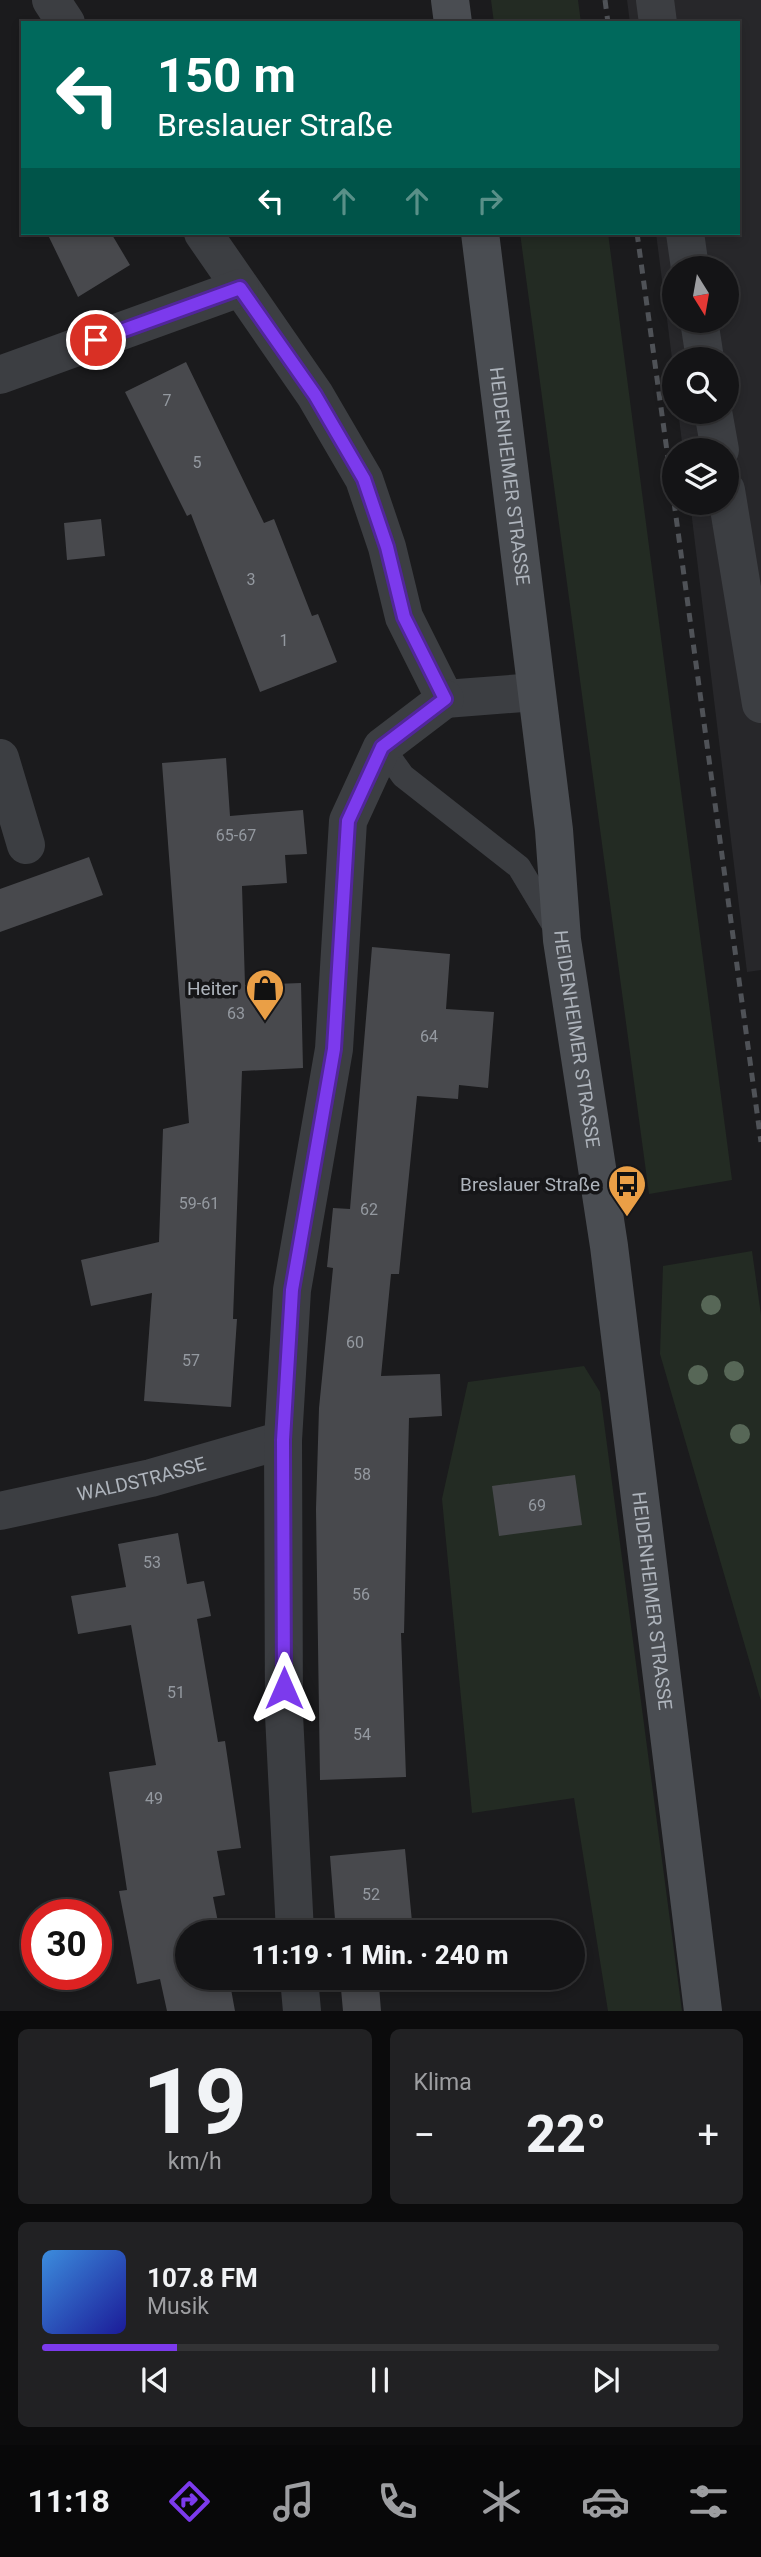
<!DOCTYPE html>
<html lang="de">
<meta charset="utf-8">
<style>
body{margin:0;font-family:Roboto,sans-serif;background:#212123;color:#f1f3f6;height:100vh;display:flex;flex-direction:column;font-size:26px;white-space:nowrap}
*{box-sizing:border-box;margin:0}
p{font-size:23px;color:#9d9ea1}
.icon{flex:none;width:38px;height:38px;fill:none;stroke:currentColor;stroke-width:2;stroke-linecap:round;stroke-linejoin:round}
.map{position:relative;height:2011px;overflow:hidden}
.panel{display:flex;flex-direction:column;gap:18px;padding:18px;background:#0b0b0c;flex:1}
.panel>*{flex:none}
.guide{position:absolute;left:21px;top:21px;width:719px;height:214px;border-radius:0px;box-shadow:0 4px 10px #0003,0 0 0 2px #333335;background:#00695c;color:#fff;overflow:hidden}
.needle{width:46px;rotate:169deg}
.tools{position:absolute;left:662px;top:256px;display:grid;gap:14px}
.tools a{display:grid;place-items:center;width:77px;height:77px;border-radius:50%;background:#141416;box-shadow:0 4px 10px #0003,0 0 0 2px #333335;font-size:35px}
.speed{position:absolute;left:21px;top:1899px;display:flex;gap:14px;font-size:35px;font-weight:700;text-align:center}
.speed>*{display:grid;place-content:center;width:91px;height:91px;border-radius:50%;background:#141416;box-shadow:0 4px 10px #0003,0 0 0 2px #333335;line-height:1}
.speed .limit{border:10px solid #d22;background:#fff;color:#111}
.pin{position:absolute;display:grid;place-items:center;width:60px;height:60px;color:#fff;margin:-30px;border:4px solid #fff;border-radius:50%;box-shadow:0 2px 7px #0007}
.me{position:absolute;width:77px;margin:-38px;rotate:0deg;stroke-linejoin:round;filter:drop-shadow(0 0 5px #0008)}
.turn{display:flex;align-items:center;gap:24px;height:147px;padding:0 21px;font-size:32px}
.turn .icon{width:91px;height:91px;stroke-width:2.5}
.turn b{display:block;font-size:49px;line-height:60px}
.lanes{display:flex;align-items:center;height:66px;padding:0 21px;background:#0003;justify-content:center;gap:35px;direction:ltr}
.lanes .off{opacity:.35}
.big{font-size:52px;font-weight:800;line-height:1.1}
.panel .tile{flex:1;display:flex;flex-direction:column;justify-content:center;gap:10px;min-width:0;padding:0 24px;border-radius:10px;background:#212123}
.panel .dial{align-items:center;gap:0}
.dial b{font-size:91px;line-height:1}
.song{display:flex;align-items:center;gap:21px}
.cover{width:84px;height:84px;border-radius:10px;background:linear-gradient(135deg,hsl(210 70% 55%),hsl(240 70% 35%))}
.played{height:7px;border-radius:4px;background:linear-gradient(90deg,#7c3aed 20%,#333335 20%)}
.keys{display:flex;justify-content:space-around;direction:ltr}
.heat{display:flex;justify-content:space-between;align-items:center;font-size:38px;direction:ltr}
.panel .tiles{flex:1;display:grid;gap:18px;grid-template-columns:1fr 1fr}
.tile:last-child{grid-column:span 2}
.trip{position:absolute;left:175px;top:1920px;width:410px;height:70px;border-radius:35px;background:#141416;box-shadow:0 4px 10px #0003,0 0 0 2px #333335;font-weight:800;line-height:70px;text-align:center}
.menu{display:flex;height:112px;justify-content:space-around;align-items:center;background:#080809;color:#9d9ea1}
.menu .icon{width:49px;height:49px}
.menu .current{color:#7c3aed}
.menu b{font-size:32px;color:#f1f3f6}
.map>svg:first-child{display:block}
</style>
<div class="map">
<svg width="761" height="2011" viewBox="0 0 761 2011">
<rect width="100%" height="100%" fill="#1b1b1d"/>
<!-- built -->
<path fill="#27272a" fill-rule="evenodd" d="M627,0H761V970L747,972L690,502H726V450H683L678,411H726V359H674V374L656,233H738V23H630ZM674,268H726V320H674Z"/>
<!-- green -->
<path fill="#232b23" d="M491,0H578L581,23H494Z
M520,233H608L732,1180L649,1194Z
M752,1251L761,1315V1701L660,1354L663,1266Z
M584,1366L600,1392L682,2011H608L574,1798L472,1813L442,1499L468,1382Z"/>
<!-- building -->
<path fill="#48494d" d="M47,233H111L130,265L78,297Z
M186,362L264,523L274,519L312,616L318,614L337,662L260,692L191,514L187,516L125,392Z
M101,519L105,556L67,560L64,523Z
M226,758L230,816L303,810L307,854L285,855L287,883L242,886L245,985L301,983L303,1068L242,1071L233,1319H237L231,1407L144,1401L152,1293L91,1306L81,1260L159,1242L163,1129L189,1123L162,763Z
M89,857L103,895L0,932V889Z
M372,947L450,954L446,1009L494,1012L488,1088L459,1085L458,1099L417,1096L399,1274H391L381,1376L440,1374L442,1416L409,1418L404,1633H401L406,1777L320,1780L316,1509L319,1408L333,1268L327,1267L333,1208L350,1209Z
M575,1475L582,1525L499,1536L492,1486Z
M178,1533L187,1584L204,1581L211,1616L197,1619L218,1742L225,1741L241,1848L217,1851L225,1895L213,1897L220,1932H187V1978H229L235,2011H167L160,1979L137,1984L119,1891L127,1890L109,1772L156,1765L131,1625L78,1634L71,1596L126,1587L118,1544Z
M405,1849L413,1932H336L330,1856Z
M340,1978H417V1983L379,1986L381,2011H343Z"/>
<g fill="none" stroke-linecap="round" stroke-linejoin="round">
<!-- lane -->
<path stroke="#3c3e42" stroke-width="24" d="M382,747L403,776L519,867L558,932"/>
<!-- street -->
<g stroke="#3c3e42" stroke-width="38">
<path d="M51,0L66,23"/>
<path d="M655,0L658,23"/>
<path d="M203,233L315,395L364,479L387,547L404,617L445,699"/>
<path d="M685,233L690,268"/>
<path d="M699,320L705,359"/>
<path d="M0,375L240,288"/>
<path d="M713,411L720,450"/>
<path d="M726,490L761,704"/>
<path d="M445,699L536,692"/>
<path d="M0,758L26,845"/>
<path id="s1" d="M0,1511L151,1478L283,1440"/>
<path d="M295,1932L284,1715L283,1440L292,1290L334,1049L348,821L382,747L445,699"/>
<path d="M299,1978L302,2011"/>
</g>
<!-- secondary -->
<g stroke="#4a4d52" stroke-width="38">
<path d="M450,0L453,23"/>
<path id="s2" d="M480,233L554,830L562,940L609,1246L703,2011"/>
</g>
<!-- rail -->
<path stroke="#4f5257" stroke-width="5" stroke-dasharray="9 7" stroke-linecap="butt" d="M605,0L608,23
M637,233L674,502
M674,502L761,1142"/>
</g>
<!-- trees -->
<g fill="#576757">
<circle cx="711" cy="1305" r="10"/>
<circle cx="734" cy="1371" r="10"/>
<circle cx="698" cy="1375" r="10"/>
<circle cx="740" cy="1434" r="10"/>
</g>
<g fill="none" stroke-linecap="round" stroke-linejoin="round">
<defs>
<path id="route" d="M96,340L240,288L315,395L364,479L387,547L404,617L445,699L382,747L348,821L334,1049L292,1290L283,1440L284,1688"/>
</defs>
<!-- route casing -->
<use href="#route" stroke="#51269a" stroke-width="18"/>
<!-- route -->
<use href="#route" stroke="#7c3aed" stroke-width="12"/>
</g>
<!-- icons -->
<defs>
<symbol id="shop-pin" viewBox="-11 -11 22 30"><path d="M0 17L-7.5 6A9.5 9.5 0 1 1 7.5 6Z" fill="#ea9f46" stroke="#161618"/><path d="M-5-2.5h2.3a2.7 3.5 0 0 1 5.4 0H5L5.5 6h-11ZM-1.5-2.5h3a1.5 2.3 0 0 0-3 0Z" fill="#111"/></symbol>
<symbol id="bus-pin" viewBox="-11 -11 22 30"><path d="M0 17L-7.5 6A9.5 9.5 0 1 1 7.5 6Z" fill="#ea9f46" stroke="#161618"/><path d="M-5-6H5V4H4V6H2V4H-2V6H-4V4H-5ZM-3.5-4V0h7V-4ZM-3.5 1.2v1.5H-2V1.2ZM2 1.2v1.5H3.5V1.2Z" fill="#111"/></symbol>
</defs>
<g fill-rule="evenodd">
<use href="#shop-pin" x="243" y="966" width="44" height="60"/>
<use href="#bus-pin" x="605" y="1162" width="44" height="60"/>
</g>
<g text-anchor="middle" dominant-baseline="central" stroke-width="7" stroke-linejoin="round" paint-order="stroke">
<!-- number labels -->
<g font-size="16" fill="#9499a0">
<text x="167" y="400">7</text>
<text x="197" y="462">5</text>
<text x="251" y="579">3</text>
<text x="284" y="640">1</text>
<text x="236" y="835">65-67</text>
<text x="236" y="1013">63</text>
<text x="429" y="1036">64</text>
<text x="199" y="1203">59-61</text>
<text x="369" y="1209">62</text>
<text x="355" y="1342">60</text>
<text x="191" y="1360">57</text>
<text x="362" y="1474">58</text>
<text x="537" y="1505">69</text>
<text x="152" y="1562">53</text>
<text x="361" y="1594">56</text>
<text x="176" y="1692">51</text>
<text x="362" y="1734">54</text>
<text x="154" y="1798">49</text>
<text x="371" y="1894">52</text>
</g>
<!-- street labels -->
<g font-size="19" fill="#aeb4bc" stroke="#161618">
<text stroke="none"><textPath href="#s2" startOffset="245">HEIDENHEIMER STRASSE</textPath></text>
<text stroke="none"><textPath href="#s2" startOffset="812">HEIDENHEIMER STRASSE</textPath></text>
<text stroke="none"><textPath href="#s1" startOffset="145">WALDSTRASSE</textPath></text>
<text stroke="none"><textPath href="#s2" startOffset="1379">HEIDENHEIMER STRASSE</textPath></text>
</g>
<!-- poi labels -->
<g font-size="19" fill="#aeb4bc" stroke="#161618" text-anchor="end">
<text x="238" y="988">Heiter</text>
<text x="600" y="1184">Breslauer Straße</text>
</g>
</g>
</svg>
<div class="tools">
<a><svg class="needle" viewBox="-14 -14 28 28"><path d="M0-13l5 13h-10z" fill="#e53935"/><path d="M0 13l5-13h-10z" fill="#9d9ea1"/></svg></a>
<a><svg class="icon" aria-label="search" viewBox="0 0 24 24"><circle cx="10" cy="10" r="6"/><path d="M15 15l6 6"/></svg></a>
<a><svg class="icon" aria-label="layers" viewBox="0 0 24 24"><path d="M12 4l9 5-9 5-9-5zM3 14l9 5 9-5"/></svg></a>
</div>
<div class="speed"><div class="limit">30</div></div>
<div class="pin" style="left:96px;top:340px;background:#d93025"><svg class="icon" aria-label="arrive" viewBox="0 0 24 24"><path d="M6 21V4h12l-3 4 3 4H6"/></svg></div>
<svg class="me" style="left:284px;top:1688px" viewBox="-20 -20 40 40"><path d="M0-17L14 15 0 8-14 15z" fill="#7c3aed" stroke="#fff" stroke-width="4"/></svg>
<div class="trip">11:19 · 1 Min. · 240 m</div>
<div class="guide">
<div class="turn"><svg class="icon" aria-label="left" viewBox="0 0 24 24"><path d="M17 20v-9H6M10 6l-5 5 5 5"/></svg><div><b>150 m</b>Breslauer Straße</div></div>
<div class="lanes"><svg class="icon" aria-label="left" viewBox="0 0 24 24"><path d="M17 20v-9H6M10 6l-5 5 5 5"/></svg><svg class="icon off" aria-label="ahead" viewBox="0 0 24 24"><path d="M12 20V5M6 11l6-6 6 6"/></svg><svg class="icon off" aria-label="ahead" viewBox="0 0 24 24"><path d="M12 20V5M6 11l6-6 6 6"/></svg><svg class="icon off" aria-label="right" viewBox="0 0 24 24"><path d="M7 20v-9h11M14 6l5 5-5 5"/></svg></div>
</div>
</div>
<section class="panel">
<div class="tiles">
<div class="tile dial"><b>19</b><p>km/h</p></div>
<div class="tile"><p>Klima</p>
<div class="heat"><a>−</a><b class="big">22°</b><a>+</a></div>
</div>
<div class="tile">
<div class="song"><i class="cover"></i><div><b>107.8 FM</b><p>Musik</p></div></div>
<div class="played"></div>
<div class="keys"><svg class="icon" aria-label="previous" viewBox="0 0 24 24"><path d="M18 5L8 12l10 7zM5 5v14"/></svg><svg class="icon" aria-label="pause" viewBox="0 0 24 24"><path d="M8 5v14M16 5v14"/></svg><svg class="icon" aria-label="next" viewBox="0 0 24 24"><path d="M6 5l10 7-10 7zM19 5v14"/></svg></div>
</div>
</div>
</section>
<nav class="menu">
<b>11:18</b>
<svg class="icon current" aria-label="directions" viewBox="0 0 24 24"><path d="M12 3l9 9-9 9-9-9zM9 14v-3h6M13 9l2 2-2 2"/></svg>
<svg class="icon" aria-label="music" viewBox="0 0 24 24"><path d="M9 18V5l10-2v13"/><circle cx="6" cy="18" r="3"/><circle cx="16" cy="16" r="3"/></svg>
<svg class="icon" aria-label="phone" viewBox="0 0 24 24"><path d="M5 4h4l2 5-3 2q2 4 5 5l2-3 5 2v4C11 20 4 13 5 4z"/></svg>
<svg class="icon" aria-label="climate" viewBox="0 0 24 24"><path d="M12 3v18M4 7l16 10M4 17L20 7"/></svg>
<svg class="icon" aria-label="car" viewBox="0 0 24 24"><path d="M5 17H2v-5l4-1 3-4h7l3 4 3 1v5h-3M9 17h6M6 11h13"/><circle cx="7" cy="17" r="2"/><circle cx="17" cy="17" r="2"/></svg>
<svg class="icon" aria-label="filters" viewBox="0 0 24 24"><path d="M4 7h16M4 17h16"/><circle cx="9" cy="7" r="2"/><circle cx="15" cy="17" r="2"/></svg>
</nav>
